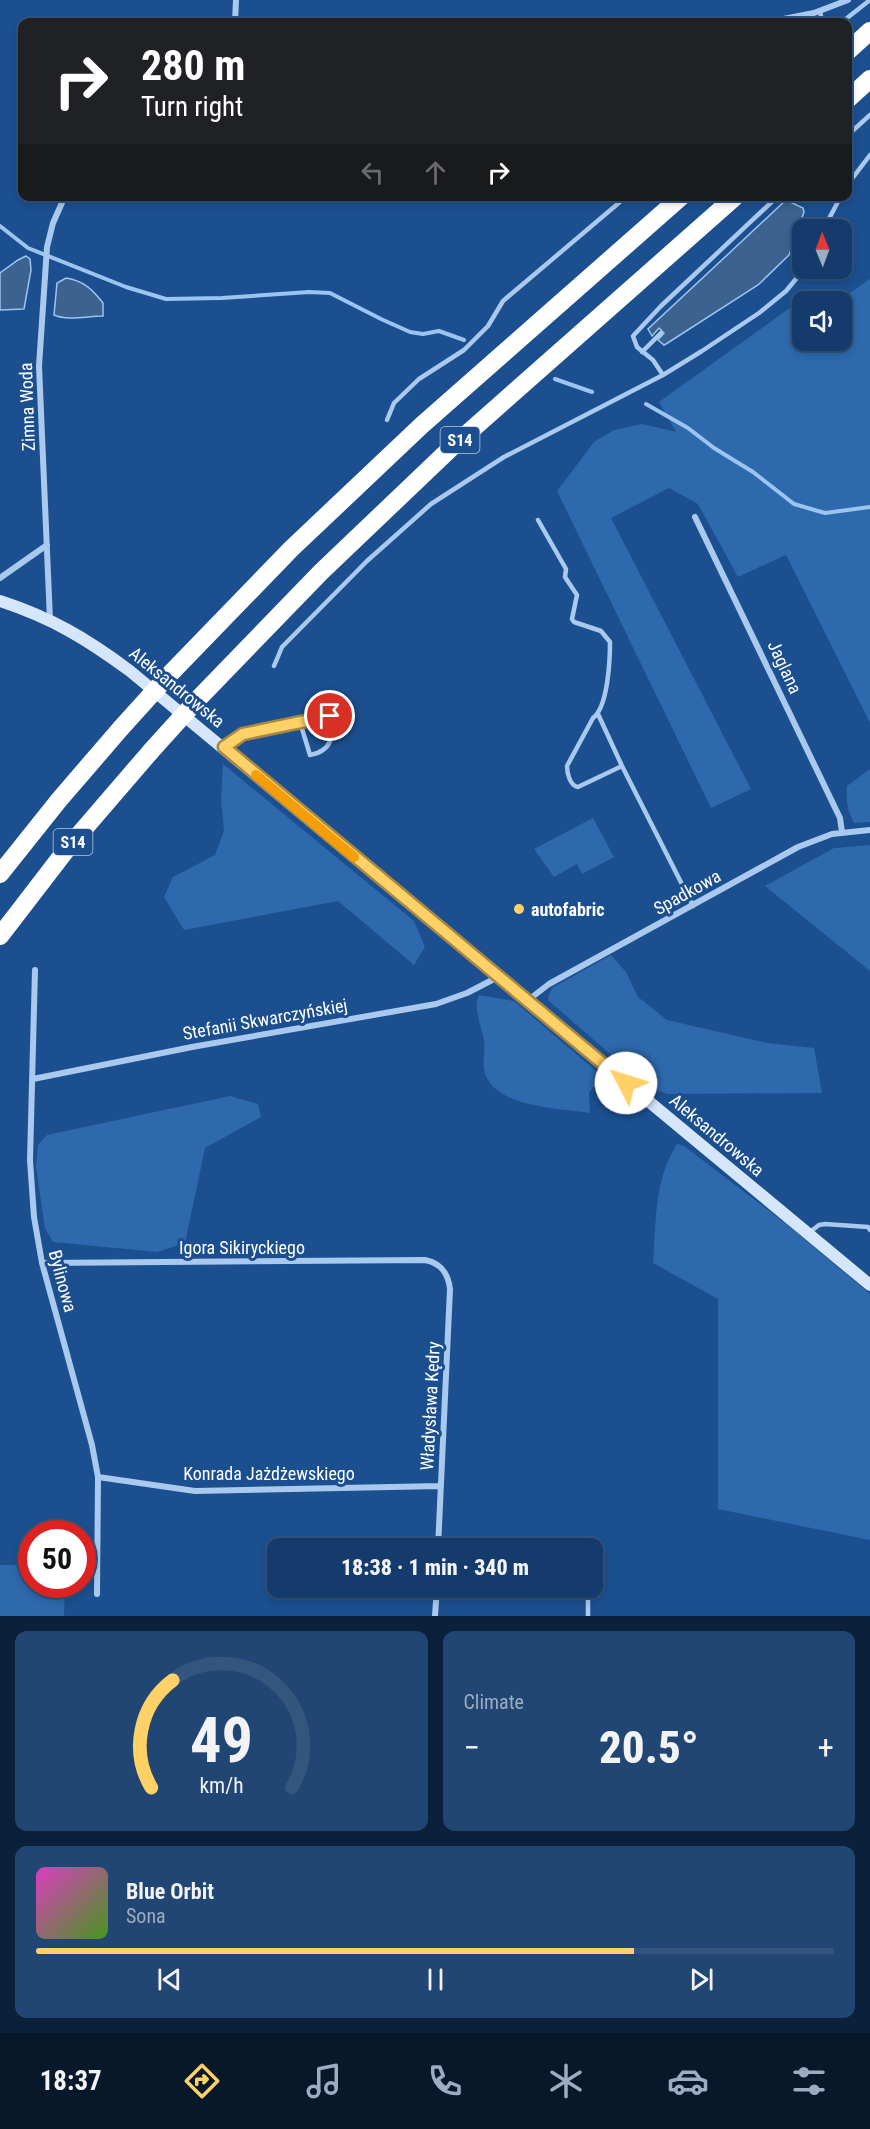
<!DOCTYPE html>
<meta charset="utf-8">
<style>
body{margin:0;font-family:"Roboto Condensed",sans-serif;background:#214673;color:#f1f3f6;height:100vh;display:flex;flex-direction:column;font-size:22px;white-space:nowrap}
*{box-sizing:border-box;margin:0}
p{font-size:20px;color:#9dadc1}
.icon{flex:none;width:33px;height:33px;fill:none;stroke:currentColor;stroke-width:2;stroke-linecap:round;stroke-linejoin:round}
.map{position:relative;height:1616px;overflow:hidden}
.panel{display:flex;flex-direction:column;gap:15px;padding:15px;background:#0b203b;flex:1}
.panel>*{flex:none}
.guide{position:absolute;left:18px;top:18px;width:834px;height:183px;border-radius:12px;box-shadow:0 3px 9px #0003,0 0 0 2px #33557e;background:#202124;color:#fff;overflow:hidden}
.needle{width:39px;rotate:359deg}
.controls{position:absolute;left:792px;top:219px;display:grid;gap:12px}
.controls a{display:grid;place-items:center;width:60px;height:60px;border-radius:12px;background:#143b6b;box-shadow:0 3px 9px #0003,0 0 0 2px #33557e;font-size:30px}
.speed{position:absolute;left:18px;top:1520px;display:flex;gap:12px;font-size:30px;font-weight:700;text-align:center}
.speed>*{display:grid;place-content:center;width:78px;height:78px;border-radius:50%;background:#143b6b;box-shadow:0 3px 9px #0003,0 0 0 2px #33557e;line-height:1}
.speed .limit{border:9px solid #d22;background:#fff;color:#111}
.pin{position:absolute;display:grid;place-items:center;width:51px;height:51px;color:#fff;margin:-26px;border:3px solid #fff;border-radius:50%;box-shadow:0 2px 6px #0007}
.me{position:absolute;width:66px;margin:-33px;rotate:310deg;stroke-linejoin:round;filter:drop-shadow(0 0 4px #0008)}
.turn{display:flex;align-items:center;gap:21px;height:126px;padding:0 24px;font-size:27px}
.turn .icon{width:78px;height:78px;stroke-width:2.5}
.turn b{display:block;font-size:42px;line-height:51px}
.lanes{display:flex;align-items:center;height:57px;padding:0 24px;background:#0003;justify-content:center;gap:30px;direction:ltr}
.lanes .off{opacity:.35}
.big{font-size:45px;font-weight:800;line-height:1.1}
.panel .tile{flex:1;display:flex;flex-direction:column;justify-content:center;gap:9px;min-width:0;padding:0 21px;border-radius:12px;background:#214673}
.panel .dial{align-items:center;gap:0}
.dial svg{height:156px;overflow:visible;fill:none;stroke:#33557e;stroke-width:7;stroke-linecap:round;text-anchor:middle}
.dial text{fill:#f1f3f6;stroke:none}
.song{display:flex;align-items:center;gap:18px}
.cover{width:72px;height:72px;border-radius:9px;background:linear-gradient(135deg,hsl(310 70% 55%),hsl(100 70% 35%))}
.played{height:6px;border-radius:3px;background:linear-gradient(90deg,#ffd166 75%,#33557e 75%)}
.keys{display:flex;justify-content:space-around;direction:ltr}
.heat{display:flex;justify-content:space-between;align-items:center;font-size:33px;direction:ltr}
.panel .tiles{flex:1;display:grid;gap:15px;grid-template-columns:1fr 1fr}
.tile:last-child{grid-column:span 2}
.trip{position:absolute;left:267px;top:1538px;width:336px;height:60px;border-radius:12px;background:#143b6b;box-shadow:0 3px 9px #0003,0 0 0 2px #33557e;font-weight:800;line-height:60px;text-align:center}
.tab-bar{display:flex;height:96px;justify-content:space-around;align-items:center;background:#08182b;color:#9dadc1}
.tab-bar .icon{width:42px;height:42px}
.tab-bar .current{color:#ffd166}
.tab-bar b{font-size:27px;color:#f1f3f6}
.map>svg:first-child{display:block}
</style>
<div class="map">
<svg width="870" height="1616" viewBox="0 0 870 1616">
<rect width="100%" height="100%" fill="#1b4f8f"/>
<!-- green -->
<path fill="#2e69ad" d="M870,279V723L786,555L738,577L698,504L669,488L611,518L751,789L711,808L557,491L594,442L614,430L642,424L676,432L659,402L798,302H802V340H842V302L818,301H844L851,292Z
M223,764L414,921L425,947L414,965L338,901L184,930L164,897L173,877L215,855L224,831L221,799Z
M870,769V822L854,823C847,810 846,800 847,786Z
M593,818L614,857L582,874L577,864L554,877L534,849Z
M870,845V971L765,886L834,848Z
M611,955L626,972L638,997L667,1020L767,1043L814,1048L822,1093L667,1094L648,1087L549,1001L548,997L552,988Z
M479,995L514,1001L631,1101L617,1099L594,1086L589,1093L590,1113C560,1108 500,1108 486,1076C481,1066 486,1051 484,1040C481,1026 473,1007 479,995Z
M230,1096L258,1104L261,1117L205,1148L185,1243L157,1252L53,1242L45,1228L36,1167L38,1145L47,1135Z
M677,1144L684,1146L785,1223L870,1294V1540L718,1509V1299L653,1263C656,1223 654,1179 677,1144Z
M0,1565H31L32,1584H65L64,1616H0Z"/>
<!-- water -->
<path fill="#3c6290" stroke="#9cc4f0" stroke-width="1.5" d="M786,200L803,208L804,212L789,255L758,285L666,344L664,345L658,340L664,333L659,328L652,336L648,329Z
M26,256L30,259L31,270L24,309L0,310V273L18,260Z
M66,278C84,281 92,289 103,303V316C88,316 67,321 54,315L57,283Z"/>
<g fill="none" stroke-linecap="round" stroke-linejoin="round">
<!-- stream -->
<path stroke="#9cc4f0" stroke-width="4" d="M0,226L28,248L126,287L166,299L222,298L309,292L330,293L381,319L410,332L423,334L439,331L464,340
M555,379L592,392
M646,404L688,428L714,448L753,472L794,504L825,513L870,507"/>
<!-- lane -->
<path stroke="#a9c9ee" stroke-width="4.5" d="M820,11L822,22
M842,22L870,0
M848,135L870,115
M848,184L870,155
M823,230L841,196
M642,352L661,333
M663,375L653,360L637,347L633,336L661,306L778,196
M387,420L394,403L419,379L464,350L488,326L503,301L627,196
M538,520L566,569L565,577L577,595L572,619L574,622L601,631L610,642C610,660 608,707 593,718L567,766C567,773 570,786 578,787L622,766
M274,666L282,647L367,561L431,504L504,457L663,375L702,351L759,313L786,291L805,268
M598,714L622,766L693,906
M224,747L243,734L250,732L330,716C335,735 332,751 310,755L300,722
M810,1232L819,1225L825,1224L868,1227L870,1230
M588,1616V1587"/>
<!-- street -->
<path stroke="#a9c9ee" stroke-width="6" d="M235,22L236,0
M768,22L814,13L848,0
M695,517L840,818L842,832
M0,578L47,545
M50,620L39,366L47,247L53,223L65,196
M35,970L30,1160L34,1217L42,1263L92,1445L98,1477L97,1594
M527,1001L549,984L798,847L832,834L870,830
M33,1079L192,1047L436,1004L467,993L498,977
M42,1263L425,1260C441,1263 448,1273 450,1289L438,1548
M98,1477L195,1491L441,1486
M435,1616L437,1587"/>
<!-- secondary -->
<path stroke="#d6e6fa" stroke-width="12" d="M0,601C52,618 87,639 130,671L870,1285"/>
<!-- highway -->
<path stroke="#fff" stroke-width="18" d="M848,51L870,31
M848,99L870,79
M168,676L291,549L422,425L682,196
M198,699L321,572L451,448L736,196
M0,874L59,800L121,728
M0,936L70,845L151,751"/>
<!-- highway-bridge -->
<path stroke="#fff" stroke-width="18" d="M121,728L168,676
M151,751L198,699"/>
</g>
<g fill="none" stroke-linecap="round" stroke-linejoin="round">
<defs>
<path id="route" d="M330,716L243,734L224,747L626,1083"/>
</defs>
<!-- route casing -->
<use href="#route" stroke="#a68842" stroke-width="15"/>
<!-- route -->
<use href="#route" stroke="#ffd166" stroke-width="10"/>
<!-- slow -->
<path stroke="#f59e0b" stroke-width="10" d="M256,775L354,857"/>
</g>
<!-- markers -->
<circle fill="#ffd166" stroke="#1b4f8f" stroke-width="2" cx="519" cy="909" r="6"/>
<g text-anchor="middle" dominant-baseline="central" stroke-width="6" stroke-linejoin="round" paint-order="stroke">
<!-- shield labels -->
<g fill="#1b4f8f" stroke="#bbcadd" stroke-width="1.5">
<rect x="440.5" y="427" width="39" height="26" rx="4.5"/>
<rect x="53.5" y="829" width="39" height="26" rx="4.5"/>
</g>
<g font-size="16" font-weight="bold" fill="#fff">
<text x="460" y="440">S14</text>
<text x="73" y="842">S14</text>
</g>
<!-- street labels -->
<g font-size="18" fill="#fff" stroke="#1b4f8f">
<text transform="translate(27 407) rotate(-92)">Zimna Woda</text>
<text transform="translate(785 667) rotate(65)">Jaglana</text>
<text transform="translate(177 687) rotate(39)">Aleksandrowska</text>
<text transform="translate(687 892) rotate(-29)">Spadkowa</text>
<text transform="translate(265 1019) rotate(-10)">Stefanii Skwarczyńskiej</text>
<text transform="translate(717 1135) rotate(40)">Aleksandrowska</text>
<text x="242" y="1247">Igora Sikiryckiego</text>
<text transform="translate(63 1281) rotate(75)">Bylinowa</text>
<text transform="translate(430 1406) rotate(-87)">Władysława Kędry</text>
<text x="269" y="1473">Konrada Jażdżewskiego</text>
</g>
<!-- poi labels -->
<g font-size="18" font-weight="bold" fill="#fff" stroke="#1b4f8f" text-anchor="start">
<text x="531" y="909">autofabric</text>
</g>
</g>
</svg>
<div class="controls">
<a><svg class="needle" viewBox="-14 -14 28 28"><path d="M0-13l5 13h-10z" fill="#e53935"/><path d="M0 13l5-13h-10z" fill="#9dadc1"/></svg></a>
<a><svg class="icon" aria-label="sound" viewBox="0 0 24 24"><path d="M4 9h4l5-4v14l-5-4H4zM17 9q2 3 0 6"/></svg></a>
</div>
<div class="speed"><div class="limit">50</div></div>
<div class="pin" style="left:330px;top:716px;background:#d93025"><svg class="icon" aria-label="arrive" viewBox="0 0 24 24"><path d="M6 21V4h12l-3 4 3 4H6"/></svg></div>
<svg class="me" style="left:626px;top:1083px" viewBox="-20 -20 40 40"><circle r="19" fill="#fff"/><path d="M0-13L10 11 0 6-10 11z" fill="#ffd166"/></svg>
<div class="trip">18:38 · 1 min · 340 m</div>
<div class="guide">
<div class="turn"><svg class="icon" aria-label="right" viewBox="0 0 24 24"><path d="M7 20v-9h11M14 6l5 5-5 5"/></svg><div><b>280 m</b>Turn right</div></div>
<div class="lanes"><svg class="icon off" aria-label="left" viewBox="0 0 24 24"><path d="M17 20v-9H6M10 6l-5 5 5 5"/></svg><svg class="icon off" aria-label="ahead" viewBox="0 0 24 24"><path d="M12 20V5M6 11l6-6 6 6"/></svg><svg class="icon" aria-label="right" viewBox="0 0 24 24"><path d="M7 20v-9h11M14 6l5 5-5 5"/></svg></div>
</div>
</div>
<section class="panel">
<div class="tiles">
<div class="tile dial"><svg viewBox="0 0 100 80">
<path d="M14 69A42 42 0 1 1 86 69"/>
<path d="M14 69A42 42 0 0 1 25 14" stroke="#ffd166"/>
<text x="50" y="56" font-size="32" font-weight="700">49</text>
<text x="50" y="72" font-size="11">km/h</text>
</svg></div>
<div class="tile"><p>Climate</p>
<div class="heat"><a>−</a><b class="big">20.5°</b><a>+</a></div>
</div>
<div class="tile">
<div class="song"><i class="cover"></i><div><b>Blue Orbit</b><p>Sona</p></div></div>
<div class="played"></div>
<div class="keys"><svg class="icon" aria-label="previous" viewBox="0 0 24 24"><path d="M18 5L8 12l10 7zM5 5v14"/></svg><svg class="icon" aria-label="pause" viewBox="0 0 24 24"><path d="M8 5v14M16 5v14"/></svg><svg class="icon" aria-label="next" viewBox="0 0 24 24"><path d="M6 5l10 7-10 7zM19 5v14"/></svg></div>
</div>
</div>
</section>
<nav class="tab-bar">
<b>18:37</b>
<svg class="icon current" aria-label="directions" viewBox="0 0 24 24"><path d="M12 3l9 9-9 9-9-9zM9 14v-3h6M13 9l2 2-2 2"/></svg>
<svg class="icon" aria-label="music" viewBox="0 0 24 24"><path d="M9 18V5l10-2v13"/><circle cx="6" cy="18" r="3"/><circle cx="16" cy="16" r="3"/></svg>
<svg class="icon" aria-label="phone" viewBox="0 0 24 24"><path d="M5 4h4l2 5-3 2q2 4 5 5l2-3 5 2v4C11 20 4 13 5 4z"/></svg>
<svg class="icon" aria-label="climate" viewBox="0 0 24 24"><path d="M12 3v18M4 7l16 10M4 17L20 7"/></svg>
<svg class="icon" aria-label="car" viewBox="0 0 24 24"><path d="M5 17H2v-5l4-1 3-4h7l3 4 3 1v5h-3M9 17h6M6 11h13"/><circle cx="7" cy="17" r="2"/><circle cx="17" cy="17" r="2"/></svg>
<svg class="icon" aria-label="filters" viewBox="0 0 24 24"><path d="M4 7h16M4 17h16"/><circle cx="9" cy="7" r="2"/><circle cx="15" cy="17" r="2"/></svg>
</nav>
